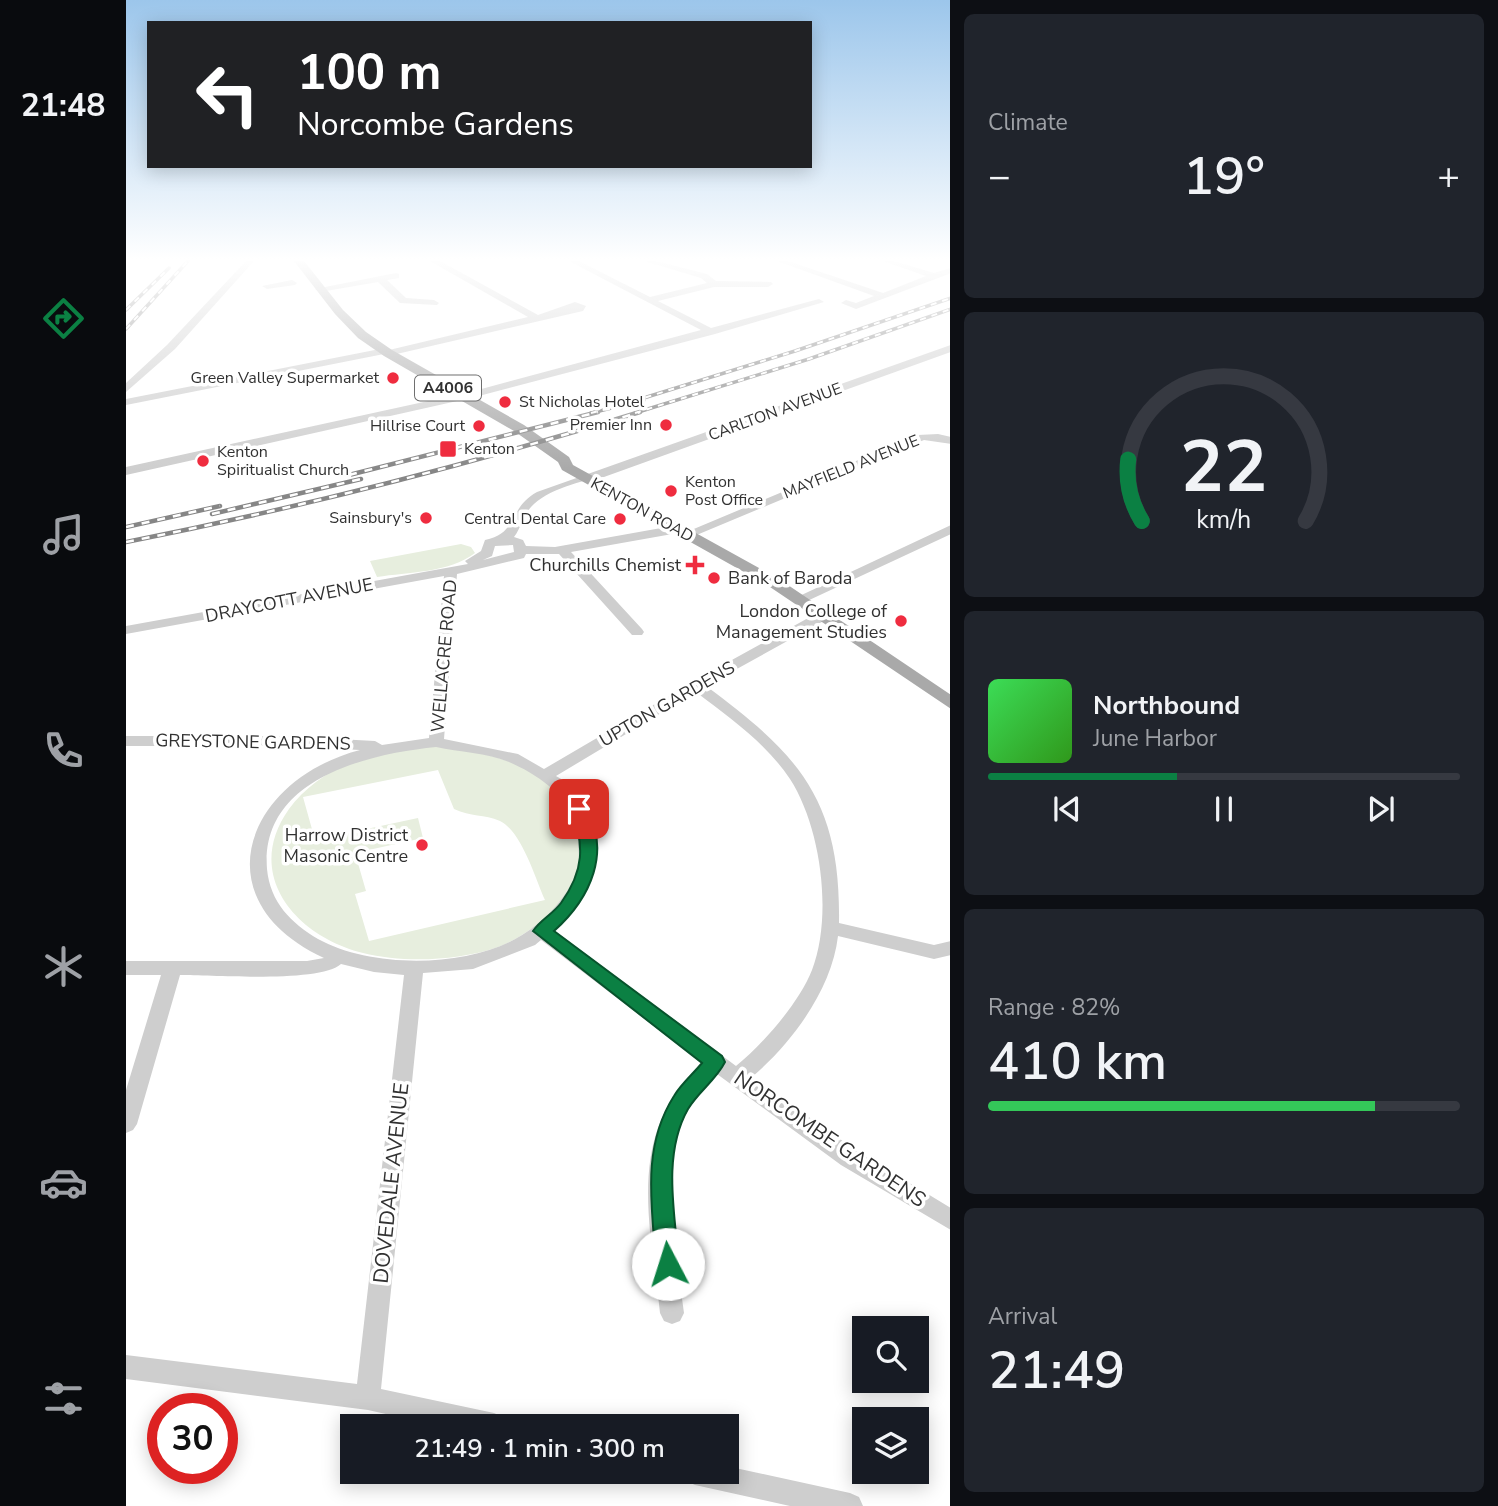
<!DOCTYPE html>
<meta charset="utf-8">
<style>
body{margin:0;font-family:"Nunito Sans",sans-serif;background:#20242c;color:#f1f3f6;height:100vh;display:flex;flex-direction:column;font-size:26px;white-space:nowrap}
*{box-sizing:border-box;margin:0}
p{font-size:23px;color:#9ea1a6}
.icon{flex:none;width:38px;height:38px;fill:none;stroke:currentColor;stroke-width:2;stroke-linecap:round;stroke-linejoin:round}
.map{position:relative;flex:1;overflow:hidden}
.details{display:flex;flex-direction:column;gap:14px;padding:14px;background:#0d0f14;width:548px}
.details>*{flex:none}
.guide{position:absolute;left:21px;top:21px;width:665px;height:147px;border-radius:0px;box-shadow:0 4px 18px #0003;background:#202124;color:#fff;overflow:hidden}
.buttons{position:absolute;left:726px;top:1316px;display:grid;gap:14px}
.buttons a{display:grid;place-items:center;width:77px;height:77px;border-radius:0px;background:#171b24;box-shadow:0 4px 18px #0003;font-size:35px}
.speed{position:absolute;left:21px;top:1393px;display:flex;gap:14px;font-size:35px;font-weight:700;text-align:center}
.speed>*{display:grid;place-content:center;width:91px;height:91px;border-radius:50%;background:#171b24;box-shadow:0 4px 18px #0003;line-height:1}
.speed .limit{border:10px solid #d22;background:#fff;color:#111}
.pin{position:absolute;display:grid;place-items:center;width:60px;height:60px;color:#fff;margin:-30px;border-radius:14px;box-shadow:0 4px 10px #0006}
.me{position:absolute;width:77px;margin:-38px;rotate:355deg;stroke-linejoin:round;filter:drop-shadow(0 0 5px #0008)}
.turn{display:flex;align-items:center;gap:24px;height:147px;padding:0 35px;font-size:32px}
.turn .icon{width:91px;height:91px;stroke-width:2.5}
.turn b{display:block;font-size:49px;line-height:60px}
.big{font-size:52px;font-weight:600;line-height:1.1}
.details .card{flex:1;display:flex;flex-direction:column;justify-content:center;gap:10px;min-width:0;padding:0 24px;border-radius:10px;background:#20242c}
.details .dial{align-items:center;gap:0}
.dial svg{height:182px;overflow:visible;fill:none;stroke:#363941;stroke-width:7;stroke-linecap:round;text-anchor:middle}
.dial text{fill:#f1f3f6;stroke:none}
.song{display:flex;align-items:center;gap:21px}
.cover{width:84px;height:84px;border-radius:10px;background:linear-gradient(135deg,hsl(130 70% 55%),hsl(110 70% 35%))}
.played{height:7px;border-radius:4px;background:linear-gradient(90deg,#0b8043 40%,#363941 40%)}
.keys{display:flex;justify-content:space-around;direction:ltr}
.heat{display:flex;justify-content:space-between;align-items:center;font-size:38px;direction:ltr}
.charge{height:10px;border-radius:5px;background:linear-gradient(90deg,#34c759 82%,#363941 0)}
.trip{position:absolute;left:214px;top:1414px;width:399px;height:70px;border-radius:0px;background:#171b24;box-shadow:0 4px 18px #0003;font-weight:600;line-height:70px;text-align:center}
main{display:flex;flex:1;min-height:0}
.menu{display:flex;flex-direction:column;width:126px;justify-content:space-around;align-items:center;background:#090b0e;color:#9ea1a6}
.menu .icon{width:49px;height:49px}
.menu .selected{color:#0b8043}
.menu b{font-size:32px;color:#f1f3f6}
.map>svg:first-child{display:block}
</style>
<main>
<nav class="menu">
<b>21:48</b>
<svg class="icon selected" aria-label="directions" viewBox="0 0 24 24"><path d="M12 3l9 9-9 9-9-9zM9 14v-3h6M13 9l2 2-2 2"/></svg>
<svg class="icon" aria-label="music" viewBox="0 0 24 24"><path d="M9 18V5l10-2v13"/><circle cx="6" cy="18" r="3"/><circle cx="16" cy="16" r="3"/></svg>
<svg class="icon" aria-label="phone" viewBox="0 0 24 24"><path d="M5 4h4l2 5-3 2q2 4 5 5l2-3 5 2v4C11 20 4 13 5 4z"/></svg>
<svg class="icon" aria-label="climate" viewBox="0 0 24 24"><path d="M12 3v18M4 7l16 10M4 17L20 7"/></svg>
<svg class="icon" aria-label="car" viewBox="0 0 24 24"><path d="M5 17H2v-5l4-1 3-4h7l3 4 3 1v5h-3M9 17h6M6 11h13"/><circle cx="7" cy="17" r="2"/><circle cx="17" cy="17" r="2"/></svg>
<svg class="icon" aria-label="filters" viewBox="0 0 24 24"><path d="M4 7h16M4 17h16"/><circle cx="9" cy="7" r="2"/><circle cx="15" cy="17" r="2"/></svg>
</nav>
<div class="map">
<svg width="825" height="1506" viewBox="0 0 825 1506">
<rect width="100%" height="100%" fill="#fff"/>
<!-- green -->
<path fill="#e7eede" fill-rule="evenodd" d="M335,544L345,547L349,553C323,573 282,572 251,577L244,561Z
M303,746C359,750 439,767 456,830C458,838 454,849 454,857C451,882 436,908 415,922C401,932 385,943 369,948C330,961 277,963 237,953C171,937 116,875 163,809C182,783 214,763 246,755C264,750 284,749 303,746ZM312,770L328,809C345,817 358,814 374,821C396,832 409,878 419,900L243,941L229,894L240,891L229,853L297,838L292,818L189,840L177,797Z"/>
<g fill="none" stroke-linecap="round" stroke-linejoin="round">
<!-- minor -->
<path fill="#cecece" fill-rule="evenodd" d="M120,261H128L49,349L0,392V383L41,345Z
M304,261H314L412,315L449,302L460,306L457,311L262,356L258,354L0,405V399L259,348L263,350L402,317Z
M443,261H453L524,297L581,283L575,278L518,261H530L581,274L590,281L645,282L647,284L642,287H588L532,301L585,328L693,299L698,302L589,334L349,397L0,475V467L348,391L575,330Z
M651,261H662L757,293L800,276L757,261H768L808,273L825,268V273L730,309L715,303L720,300L730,303L748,296Z
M270,273L273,274V278L261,280L280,298L308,300L313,303L311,305L274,303L252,282L194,292L189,289Z
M166,280L171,283L169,285L141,289L136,286Z
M825,345V352L478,477C457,480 420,490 405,507C397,516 395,528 388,537L397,540L400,546L429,547L552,525L558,529L552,533L445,552L516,629L518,632L516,635H506L433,554H400L398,558L331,574L318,739L392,754L418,769L575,677L693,612H703L705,615L703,618L580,686C674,755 715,801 713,923L808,945L825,941V955L808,959L712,936C706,989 666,1043 626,1077L731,1151L825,1208V1230L715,1165L591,1074C578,1089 564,1104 556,1122C532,1174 551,1257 558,1313L554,1321L546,1324L538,1321L534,1313C528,1254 511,1183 533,1125C542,1101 559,1082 576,1063L415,940L409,945L347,969L297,973L255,1389L368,1413L377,1417L381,1426H313L242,1410L0,1379V1355L231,1384L278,975L248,972L215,964C195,983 87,975 54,975L11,1124L7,1130L0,1133V1090L35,975H0V961H181L198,958C74,901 119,780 234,750L155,746H0V736H155L249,741L256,745L303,738L318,576L0,634V626L342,564L339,561L355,551L359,540C393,533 381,509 411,492ZM387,545L388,552L357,560L366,556L369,546ZM570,692C604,718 640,743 664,779C695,827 707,916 686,970C673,1003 637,1044 610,1066L426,929L447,911L470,866L468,825L442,783L430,776ZM310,747C333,752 361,753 383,762C409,773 442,795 451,824C453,829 452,836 452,840C452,848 454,859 452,867C445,894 419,921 396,935C344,968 246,969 192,939C165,923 144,902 141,869C134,779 241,754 310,747Z
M812,434L825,437V444L798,440L573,534H565L563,531L792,435Z
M825,525V534L679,602L674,603L667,599Z
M600,1466L724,1493L733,1497L737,1506H664L569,1485L560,1481L556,1472H600Z"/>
<!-- major -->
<path fill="#a9a9a9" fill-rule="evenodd" d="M168,261H178L217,310L240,332L266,350L398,425L443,457L447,465L653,579L825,695V709L641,585L436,470L432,462L388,431L258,356L232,338L209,314Z"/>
<defs>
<path id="rail-far1" d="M0,310L43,268
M0,329L62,261
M508,401L669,351L825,298
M465,413L518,400
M509,413L683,359L825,309"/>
<path id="rail" d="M223,475L472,412
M86,514L235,479
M0,527L94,506
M0,542C173,508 346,464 514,412"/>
</defs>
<!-- rail-far1 casing -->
<use href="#rail-far1" stroke="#868686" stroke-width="3.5"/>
<!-- rail casing -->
<use href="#rail" stroke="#868686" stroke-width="4.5"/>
<!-- rail-far1 -->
<use href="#rail-far1" stroke="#fff" stroke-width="2" stroke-dasharray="6" stroke-linecap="butt"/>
<!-- rail -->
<use href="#rail" stroke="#fff" stroke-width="2.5" stroke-dasharray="8" stroke-linecap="butt"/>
</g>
<!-- sky -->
<linearGradient id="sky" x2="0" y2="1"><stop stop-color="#9cc6eb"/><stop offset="0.55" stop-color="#fff"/><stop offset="1" stop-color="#fff" stop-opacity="0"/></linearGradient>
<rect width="825" height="471" fill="url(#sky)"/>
<!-- route -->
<path fill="#0b8043" stroke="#07532c" stroke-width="2" d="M453,803L459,805C486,851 465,898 428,931L596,1056L599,1062C590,1080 572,1092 562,1109C536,1155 549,1214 553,1264L550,1271L542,1274L533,1271L530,1264C526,1206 515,1148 548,1096C555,1084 567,1074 576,1063L407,931C414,920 427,914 435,903C458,871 459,845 445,809Z"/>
<!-- markers -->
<g fill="#ef2c3f" stroke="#fff" stroke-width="2.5">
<circle cx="267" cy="378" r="7"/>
<circle cx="379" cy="402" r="7"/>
<circle cx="540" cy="425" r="7"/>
<circle cx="353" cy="426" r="7"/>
<rect x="313" y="440" width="18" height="18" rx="3.5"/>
<circle cx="77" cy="461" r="7"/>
<circle cx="545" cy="491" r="7"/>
<circle cx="300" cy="518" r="7"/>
<circle cx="494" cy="519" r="7"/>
<path d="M565.5 554.5h7v7h7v7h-7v7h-7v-7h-7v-7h7z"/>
<circle cx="588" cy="578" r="7"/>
<circle cx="775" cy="621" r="7"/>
<circle cx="296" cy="845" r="7"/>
</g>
<g text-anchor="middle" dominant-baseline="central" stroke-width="7" stroke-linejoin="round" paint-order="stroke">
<!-- far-poi labels -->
<g font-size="16" fill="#313131" stroke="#fff" text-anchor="end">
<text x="253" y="378">Green Valley Supermarket</text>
<text x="393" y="402" text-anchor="start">St Nicholas Hotel</text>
<text x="526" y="425">Premier Inn</text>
<text x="339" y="426">Hillrise Court</text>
<text x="338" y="449" text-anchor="start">Kenton</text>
<text x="91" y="452" text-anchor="start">Kenton<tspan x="91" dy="18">Spiritualist Church</tspan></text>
<text x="559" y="482" text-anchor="start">Kenton<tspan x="559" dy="18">Post Office</tspan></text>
<text x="286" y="518">Sainsbury's</text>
<text x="480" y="519">Central Dental Care</text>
</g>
<!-- shield labels -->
<rect fill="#fff" stroke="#6f6f6f" stroke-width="2" x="289" y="375.5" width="66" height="25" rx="5"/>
<g font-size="16" font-weight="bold" fill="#313131">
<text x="322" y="388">A4006</text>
</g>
<!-- far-street labels -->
<g font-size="16" fill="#313131" stroke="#fff">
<text transform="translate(649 412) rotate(-20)">CARLTON AVENUE</text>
<text transform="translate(725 467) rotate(-22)">MAYFIELD AVENUE</text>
<text transform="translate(516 510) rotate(29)">KENTON ROAD</text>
</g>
<!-- poi labels -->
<g font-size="18" fill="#313131" stroke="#fff" text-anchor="end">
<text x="555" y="565">Churchills Chemist</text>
<text x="602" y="578" text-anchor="start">Bank of Baroda</text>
<text x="761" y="611">London College of<tspan x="761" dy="21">Management Studies</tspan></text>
<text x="282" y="835">Harrow District<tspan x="282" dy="21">Masonic Centre</tspan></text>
</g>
<!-- street labels -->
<g font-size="18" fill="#313131" stroke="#fff">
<text transform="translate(163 600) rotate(-11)">DRAYCOTT AVENUE</text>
<text transform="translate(318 656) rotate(-85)">WELLACRE ROAD</text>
<text transform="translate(541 704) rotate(-30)">UPTON GARDENS</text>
<text transform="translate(127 742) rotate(1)">GREYSTONE GARDENS</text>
</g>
<!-- near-street labels -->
<g font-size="21" fill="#313131" stroke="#fff">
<text transform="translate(704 1139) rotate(34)">NORCOMBE GARDENS</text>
<text transform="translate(265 1183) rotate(-84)">DOVEDALE AVENUE</text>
</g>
</g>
</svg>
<div class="buttons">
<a><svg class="icon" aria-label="search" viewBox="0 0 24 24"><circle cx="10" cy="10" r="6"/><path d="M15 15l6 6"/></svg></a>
<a><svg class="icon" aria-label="layers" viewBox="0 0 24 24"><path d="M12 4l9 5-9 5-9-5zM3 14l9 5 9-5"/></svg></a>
</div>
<div class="speed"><div class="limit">30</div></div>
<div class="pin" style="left:453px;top:809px;background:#d93025"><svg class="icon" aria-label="arrive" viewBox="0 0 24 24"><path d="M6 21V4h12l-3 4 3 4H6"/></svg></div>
<svg class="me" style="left:542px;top:1264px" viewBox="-20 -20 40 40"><circle r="19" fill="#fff"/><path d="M0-13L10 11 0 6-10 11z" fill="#0b8043"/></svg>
<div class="trip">21:49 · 1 min · 300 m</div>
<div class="guide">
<div class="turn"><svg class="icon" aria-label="left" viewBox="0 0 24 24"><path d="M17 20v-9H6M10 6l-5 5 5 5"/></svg><div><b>100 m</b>Norcombe Gardens</div></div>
</div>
</div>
<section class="details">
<div class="card"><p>Climate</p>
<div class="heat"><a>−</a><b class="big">19°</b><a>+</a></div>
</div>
<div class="card dial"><svg viewBox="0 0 100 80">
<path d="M14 69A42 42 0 1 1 86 69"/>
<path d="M14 69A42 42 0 0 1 8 42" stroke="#0b8043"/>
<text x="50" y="56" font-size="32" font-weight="700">22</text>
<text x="50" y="72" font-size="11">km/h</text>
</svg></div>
<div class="card">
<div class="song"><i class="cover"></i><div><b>Northbound</b><p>June Harbor</p></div></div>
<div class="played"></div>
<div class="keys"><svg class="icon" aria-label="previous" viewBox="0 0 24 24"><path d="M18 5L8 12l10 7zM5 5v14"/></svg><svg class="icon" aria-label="pause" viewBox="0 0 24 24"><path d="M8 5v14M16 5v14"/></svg><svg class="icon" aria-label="next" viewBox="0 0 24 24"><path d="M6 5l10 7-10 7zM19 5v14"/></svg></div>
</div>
<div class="card"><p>Range · 82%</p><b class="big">410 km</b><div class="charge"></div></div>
<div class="card"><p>Arrival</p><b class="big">21:49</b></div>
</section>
</main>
